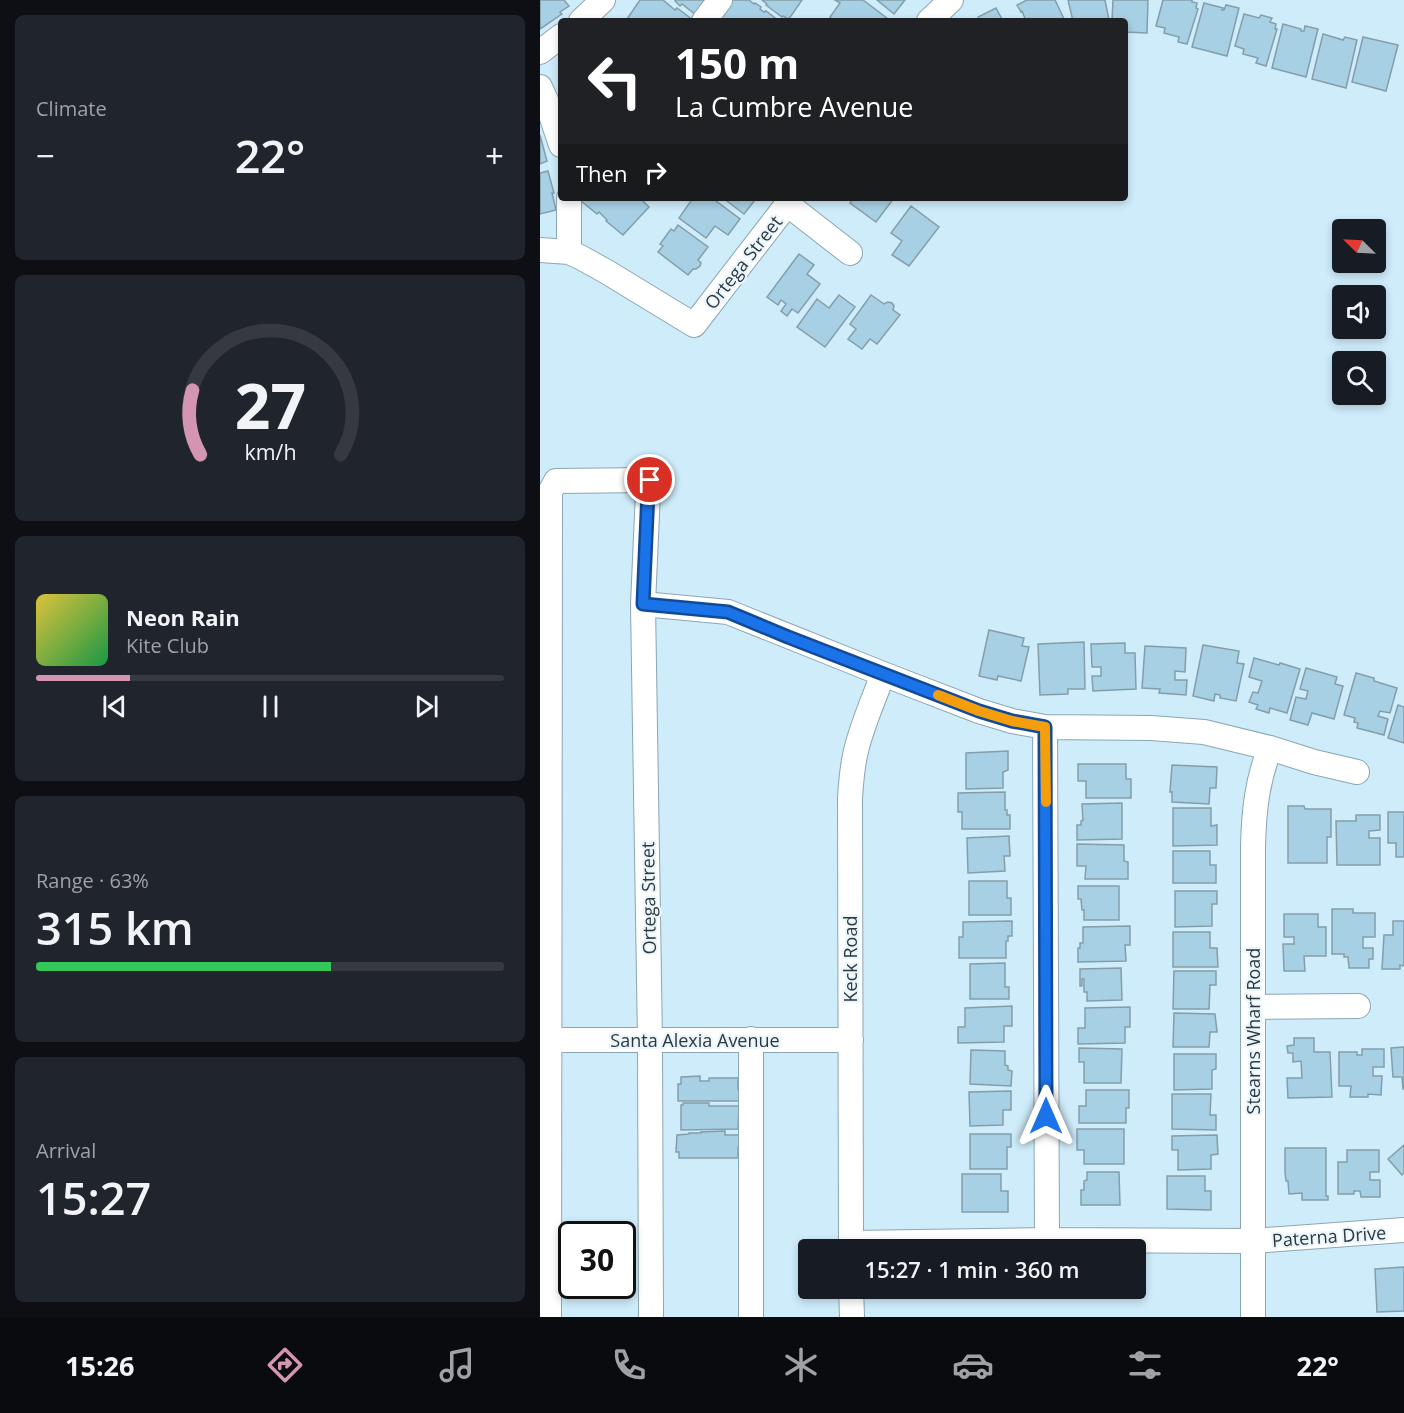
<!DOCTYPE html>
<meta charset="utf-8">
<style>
body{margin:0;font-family:"Open Sans",sans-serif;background:#20242c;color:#f1f3f6;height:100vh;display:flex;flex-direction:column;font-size:22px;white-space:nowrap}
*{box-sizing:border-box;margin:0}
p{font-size:20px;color:#9ea1a6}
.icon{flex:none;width:33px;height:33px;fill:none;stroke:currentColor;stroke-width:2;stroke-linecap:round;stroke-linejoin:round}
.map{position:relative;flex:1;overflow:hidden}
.panel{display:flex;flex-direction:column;gap:15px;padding:15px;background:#0d0f14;width:540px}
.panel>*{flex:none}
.banner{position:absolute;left:18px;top:18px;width:570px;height:183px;border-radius:6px;box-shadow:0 3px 9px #0003;background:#202124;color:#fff;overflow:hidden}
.needle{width:39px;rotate:294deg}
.buttons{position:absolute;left:792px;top:219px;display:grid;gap:12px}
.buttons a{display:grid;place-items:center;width:54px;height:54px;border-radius:6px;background:#171b24;box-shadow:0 3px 9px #0003;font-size:30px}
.speed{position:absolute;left:18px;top:1221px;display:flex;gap:12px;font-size:30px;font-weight:700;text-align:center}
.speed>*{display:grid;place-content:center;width:78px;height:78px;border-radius:50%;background:#171b24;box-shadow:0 3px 9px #0003;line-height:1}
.speed .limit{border:3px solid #111;border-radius:9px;background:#fff;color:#111}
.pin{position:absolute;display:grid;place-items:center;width:51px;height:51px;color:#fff;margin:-26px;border:3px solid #fff;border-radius:50%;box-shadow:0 2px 6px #0007}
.me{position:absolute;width:66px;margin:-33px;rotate:0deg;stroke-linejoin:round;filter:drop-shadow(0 0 4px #0008)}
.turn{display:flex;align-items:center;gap:21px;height:126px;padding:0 18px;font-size:27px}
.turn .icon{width:78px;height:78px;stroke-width:2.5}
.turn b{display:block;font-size:42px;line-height:51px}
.then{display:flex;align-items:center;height:57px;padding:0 18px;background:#0003;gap:12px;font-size:22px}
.big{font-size:45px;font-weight:600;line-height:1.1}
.panel .card{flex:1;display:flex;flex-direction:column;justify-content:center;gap:9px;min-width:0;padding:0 21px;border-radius:9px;background:#20242c}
.panel .dial{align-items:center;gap:0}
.dial svg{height:156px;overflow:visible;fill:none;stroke:#363941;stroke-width:7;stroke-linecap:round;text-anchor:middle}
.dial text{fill:#f1f3f6;stroke:none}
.song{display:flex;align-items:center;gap:18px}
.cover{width:72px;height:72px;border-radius:9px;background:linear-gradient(135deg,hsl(50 70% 55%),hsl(140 70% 35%))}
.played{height:6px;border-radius:3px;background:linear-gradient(90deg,#d495b0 20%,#363941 20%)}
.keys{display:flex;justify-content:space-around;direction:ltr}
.heat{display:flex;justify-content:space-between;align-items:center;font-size:33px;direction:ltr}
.charge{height:9px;border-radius:4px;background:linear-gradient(90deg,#34c759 63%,#363941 0)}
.trip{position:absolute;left:258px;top:1239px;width:348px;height:60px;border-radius:6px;background:#171b24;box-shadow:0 3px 9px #0003;font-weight:600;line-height:60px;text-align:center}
.tab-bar{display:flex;height:96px;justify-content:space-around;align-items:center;background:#090b0e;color:#9ea1a6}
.tab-bar .icon{width:42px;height:42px}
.tab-bar .current{color:#d495b0}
.tab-bar b{font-size:27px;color:#f1f3f6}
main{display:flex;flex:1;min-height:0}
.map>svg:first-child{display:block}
</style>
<main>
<section class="panel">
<div class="card"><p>Climate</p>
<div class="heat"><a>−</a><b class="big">22°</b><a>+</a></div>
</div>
<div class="card dial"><svg viewBox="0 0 100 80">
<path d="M14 69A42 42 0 1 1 86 69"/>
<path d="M14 69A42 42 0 0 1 10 36" stroke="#d495b0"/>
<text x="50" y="56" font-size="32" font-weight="700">27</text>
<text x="50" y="72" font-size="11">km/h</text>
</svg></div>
<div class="card">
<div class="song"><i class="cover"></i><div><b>Neon Rain</b><p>Kite Club</p></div></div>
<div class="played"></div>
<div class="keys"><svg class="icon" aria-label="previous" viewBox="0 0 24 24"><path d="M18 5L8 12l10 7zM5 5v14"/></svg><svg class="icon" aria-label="pause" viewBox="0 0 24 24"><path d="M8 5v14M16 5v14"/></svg><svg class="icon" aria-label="next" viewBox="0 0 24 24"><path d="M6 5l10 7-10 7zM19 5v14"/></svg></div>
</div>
<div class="card"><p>Range · 63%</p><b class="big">315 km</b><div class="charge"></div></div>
<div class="card"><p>Arrival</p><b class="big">15:27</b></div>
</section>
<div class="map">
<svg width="864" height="1317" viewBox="0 0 864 1317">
<rect width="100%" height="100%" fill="#cfecfa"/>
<!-- building -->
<path fill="#a8d0e4" stroke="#839eab" stroke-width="1.5" d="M0,0H24L29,6L20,12L22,14L0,29Z
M100,0H123L135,10L137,8L153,20L152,21H89L87,19Z
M135,0H169L156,15L142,4L140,6L135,1Z
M193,0H209L214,4L215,3L221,7L220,9L224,12L226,11L239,21H178L180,16Z
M222,0H262L251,16L248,19L243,16L242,17L226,5L227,4Z
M295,0H323L348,19L347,21H295L290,17L300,3Z
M337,0H365L354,14Z
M487,0H515L525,21H486L482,11L481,12L477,5Z
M528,0H565L569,20L533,21Z
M573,0H608L607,33L585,32V21H572Z
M623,0H652V2L657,3L656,8L658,9L647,44L638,42L639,37L624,33L625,28L616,26Z
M664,3L683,8L682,10H684L686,5L699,8L687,56L652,47Z
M456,8L463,21H440L438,17Z
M704,14L719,18L721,15L732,18L730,22L736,24L735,29H737L726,66L716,63L718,58L703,54L704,49L695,46Z
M743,24L761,29V31H764L765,26L778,29L766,77L732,68Z
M783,34L803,40L805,37L817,40L806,88L772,79Z
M823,37L858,45L846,91L812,82Z
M0,135L7,161L0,164Z
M8,171L14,193H12L16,210L0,214V173Z
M44,198H100L109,207L83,235L66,221L67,220L59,212L57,214L41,201Z
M153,198H172L200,219L188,235L175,226L166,238L139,218Z
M183,198H213L215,200L204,214Z
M311,198H354L336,222L310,203L312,200L310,199Z
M371,206L399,227L369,266L352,255L362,241L351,233Z
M138,225L168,247L158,260L161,263L160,266L156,269H153L148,275L118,252L123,246L120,244L131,229L134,231Z
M259,254L274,265L267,274L280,284L258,313L252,309L247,316L241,311L246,304L241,300L238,305L227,297Z
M299,295L315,307L285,347L257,327L277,299L289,308Z
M331,295L344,304L348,302L352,303L354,306L353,310L360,315L337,344L330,339L322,349L308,339L316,329L310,324Z
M449,630L484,638L482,646L489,647L481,681L458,676L457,680L439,676Z
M544,642L545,689H528V694L500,695L498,644Z
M585,643V653H595L596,689L553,691L552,676H561V667H552L551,644Z
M663,645L699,651L697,663L704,664L696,701L680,698V695L675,694L674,701L653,696Z
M605,646L646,648L645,672L635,671V680H647L646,695L619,693L620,689L602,688Z
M714,658L739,665L740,663L760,669L747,713L730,708L729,713L716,709L718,705L709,702L713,692L718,693L722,681L709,677Z
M766,668L797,677L795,684L803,686L794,719L772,713L768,725L750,720L756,697L766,699L768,691L760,689Z
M816,673L834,678V681L857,688L850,713L840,711L838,716L848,719L844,735L817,728L818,723L814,722L815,718L804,715Z
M858,705L864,707V743L848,738Z
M468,751V770L463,772V788L426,789V753Z
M538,764H586V779H591V798H546V781H538Z
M632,765L677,767L676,788H670L669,804L632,802V792H630Z
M465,792V810H467V815H470V829H422V812H418V793Z
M582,803V839L537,840V825H541V821L543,820L542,804Z
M748,806H764L765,809H791V837H787V863H748Z
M633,808H671V826L677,825V845L633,846Z
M848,812H864V857H856V843H848Z
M816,815H840V830L829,831V838H840V865H797L796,821H816Z
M469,836L470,856H464L465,871L428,873L427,838Z
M537,844L584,845V861L588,862V879H545L546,866H537Z
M633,851H670V865H676V883H633Z
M429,881H467V898H471V915H429Z
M538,886H579V920H544V910H542L541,899H538Z
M635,891H677V904H672V926L635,927Z
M792,909H813V913H835V937H823V948H833V959H829V968H809L808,957H804V954H792Z
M744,914H778V927H786V956H764L765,971H744L743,944H754V937H744Z
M472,921V936H468V941H466V958H419V937H423V922Z
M853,921H864V966L860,965V969H842L844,935H853Z
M590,926V945H585L586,961L538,962V948H540V943H543V927Z
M633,932H670V948H677L678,967H633Z
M465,963V987H469V999H430V964Z
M581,968L582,1000L547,1001V992H544V979H542V986H540V969Z
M634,971H676V985H670L669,1009H633Z
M472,1006V1026H464V1042L418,1043V1027H425V1008Z
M590,1007V1027H585V1043L538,1044V1028H545V1008Z
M634,1013L675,1014L677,1032H670L669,1047H633Z
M754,1038H774V1052H790L792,1097L748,1098L747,1078H762L761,1061L753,1062V1053H748L747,1046L754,1045Z
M864,1047V1089H863L862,1077H853L851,1048Z
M539,1048L582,1049L581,1083H544V1062H539Z
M822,1049H844V1067H833V1076H842L841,1095L828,1094V1097H810L811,1086H799V1052H817V1055H822Z
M431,1050L465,1051V1065L468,1066V1070L472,1071L471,1086L430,1084Z
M634,1054H676V1069L672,1070V1089L634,1090Z
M160,1076V1081H169V1078H198V1089L200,1088V1101H138V1084H141V1077Z
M546,1090H589V1108H586V1123H539V1106H546Z
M471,1091V1110H463V1125L430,1126L429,1092Z
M632,1094H671L670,1115H676V1130L632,1129Z
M143,1103H169V1106H199L198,1129L141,1130V1105H143Z
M537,1129H584V1164H544V1150H537Z
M185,1131V1135H200V1147H198V1158H139V1152H136L137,1135L149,1134V1133H161V1132Z
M430,1134H471V1147H467V1169H430Z
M677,1135L678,1154L671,1155V1169L638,1170V1150H632V1136Z
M864,1145V1173L862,1175L848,1159Z
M745,1148H786V1196H788V1200H762V1193L749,1194L748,1181H746L745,1172Z
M807,1150H839V1172H830V1180H840V1197H821L820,1191H814V1194H798V1162H807Z
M547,1172H579L580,1205H541V1190H544V1181L547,1180Z
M422,1174H461V1191H468V1212H422Z
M627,1176H665V1191H671V1210L627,1209Z
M864,1267V1311L837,1312L835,1269Z"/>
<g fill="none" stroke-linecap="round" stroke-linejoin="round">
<defs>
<path id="minor" d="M41,21L63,0
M164,21L180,0
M389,21L411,0
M0,52L21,36
M0,87L6,100L21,145
M247,204L310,253
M0,250L29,252L40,257L67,272L154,325L252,198
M29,252V198
M103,604L188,612L343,674L439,711L472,721L505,727L611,728L664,732L730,748L774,762L817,772
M505,727L507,1240
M713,1007L818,1006
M0,1040H311
M311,1243L507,1240L713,1241L864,1230
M311,1250L310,798C311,782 312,767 316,751C322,725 334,699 343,674
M311,1288L312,1317
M9,1317L10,492L16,481L109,480L108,492L103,604L110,1041L111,1317
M211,1317V1039
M713,1317V846C714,810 717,781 730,748"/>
</defs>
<!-- minor casing -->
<use href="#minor" stroke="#8ba6b3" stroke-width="26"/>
<!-- minor -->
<use href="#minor" stroke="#fff" stroke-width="24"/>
</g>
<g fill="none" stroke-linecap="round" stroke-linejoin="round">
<defs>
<path id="route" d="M110,480L108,492L103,604L188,612L248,637L439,711L472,721L505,727L506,1116"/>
</defs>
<!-- route casing -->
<use href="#route" stroke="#114b97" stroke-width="15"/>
<!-- route -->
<use href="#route" stroke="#1a73e8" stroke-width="10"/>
<!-- slow -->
<path stroke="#f59e0b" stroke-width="10" d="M398,695L439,711L472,721L505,727L506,802"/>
</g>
<g text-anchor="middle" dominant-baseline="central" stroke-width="4.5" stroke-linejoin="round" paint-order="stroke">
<!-- street labels -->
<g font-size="18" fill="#2d393e" stroke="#ebf6fc">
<text transform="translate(203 262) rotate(-52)">Ortega Street</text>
<text transform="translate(108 898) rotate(-91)">Ortega Street</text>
<text transform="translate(310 959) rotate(-90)">Keck Road</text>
<text transform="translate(713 1031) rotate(-90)">Stearns Wharf Road</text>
<text x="155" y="1040">Santa Alexia Avenue</text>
<text transform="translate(789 1236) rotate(-4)">Paterna Drive</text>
</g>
</g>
</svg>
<div class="buttons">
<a><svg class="needle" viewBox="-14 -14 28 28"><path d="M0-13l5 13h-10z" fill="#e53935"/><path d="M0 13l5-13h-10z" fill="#9ea1a6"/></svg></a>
<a><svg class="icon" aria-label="sound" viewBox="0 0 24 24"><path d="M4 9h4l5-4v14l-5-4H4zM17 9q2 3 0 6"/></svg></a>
<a><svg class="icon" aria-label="search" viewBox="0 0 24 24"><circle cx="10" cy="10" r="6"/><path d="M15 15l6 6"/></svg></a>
</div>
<div class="speed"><div class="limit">30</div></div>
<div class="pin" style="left:110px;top:480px;background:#d93025"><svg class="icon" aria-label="arrive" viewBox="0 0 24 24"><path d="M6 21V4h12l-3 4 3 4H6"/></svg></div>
<svg class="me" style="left:506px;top:1116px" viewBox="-20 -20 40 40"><path d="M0-17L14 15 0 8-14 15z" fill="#1a73e8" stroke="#fff" stroke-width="4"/></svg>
<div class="trip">15:27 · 1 min · 360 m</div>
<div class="banner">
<div class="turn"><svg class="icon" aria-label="left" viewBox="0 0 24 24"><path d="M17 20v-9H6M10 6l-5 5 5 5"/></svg><div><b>150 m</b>La Cumbre Avenue</div></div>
<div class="then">Then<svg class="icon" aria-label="right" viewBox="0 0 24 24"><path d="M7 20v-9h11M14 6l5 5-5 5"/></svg></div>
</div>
</div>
</main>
<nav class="tab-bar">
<b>15:26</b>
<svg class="icon current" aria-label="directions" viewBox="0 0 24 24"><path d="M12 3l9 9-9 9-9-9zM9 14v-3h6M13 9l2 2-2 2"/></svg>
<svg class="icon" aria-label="music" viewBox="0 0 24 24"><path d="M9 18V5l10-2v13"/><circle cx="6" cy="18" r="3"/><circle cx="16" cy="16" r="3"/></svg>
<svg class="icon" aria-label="phone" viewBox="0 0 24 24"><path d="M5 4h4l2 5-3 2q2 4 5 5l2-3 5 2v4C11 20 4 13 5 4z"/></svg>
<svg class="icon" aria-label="climate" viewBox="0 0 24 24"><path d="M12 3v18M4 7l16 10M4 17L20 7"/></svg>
<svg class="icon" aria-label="car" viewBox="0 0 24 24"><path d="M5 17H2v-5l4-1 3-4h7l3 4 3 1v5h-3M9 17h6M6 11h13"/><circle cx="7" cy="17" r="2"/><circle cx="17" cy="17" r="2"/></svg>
<svg class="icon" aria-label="filters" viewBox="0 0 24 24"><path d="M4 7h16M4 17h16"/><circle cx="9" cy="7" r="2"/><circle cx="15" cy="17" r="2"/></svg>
<b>22°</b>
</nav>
